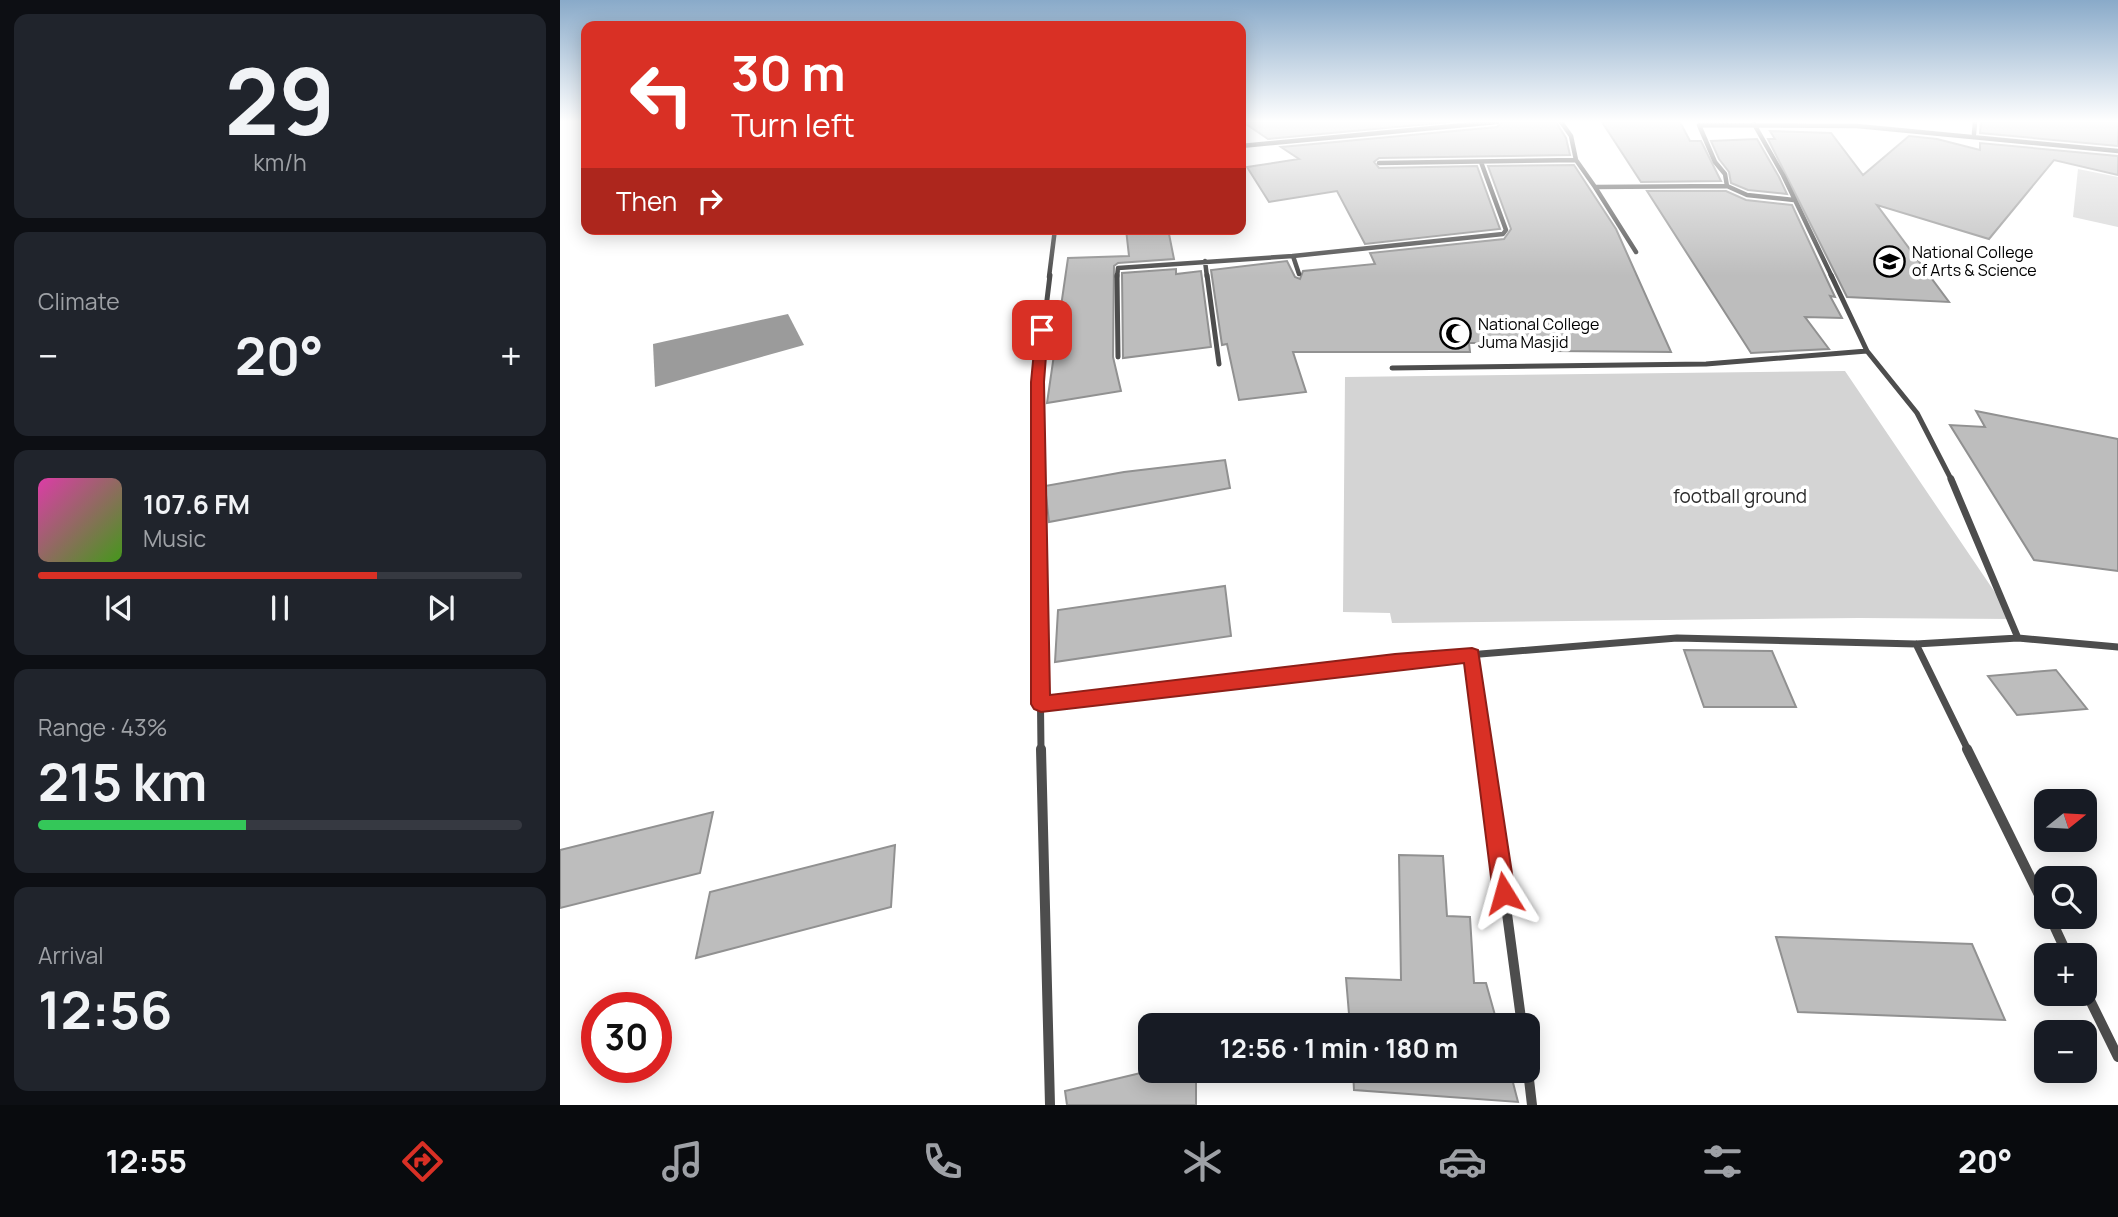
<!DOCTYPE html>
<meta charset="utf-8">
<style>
body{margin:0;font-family:Manrope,sans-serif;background:#20242c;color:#f1f3f6;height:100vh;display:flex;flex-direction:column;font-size:26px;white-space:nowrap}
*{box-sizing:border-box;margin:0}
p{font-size:23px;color:#9ea1a6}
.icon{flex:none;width:38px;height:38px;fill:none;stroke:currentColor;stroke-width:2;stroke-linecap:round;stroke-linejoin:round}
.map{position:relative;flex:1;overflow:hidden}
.sheet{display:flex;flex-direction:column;gap:14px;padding:14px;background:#0d0f14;width:560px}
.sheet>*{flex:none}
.guide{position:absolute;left:21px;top:21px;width:665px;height:214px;border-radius:14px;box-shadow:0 4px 18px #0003;background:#d93025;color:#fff;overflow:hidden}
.needle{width:46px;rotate:72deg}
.fabs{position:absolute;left:1474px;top:789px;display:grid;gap:14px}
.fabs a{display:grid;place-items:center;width:63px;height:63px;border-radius:14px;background:#171b24;box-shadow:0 4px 18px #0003;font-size:35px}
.speed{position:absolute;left:21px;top:992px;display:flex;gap:14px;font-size:35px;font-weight:700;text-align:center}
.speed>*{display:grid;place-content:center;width:91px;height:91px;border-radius:50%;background:#171b24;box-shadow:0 4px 18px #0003;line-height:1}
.speed .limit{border:10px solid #d22;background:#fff;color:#111}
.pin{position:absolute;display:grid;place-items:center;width:60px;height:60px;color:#fff;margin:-30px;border-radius:14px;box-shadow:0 4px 10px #0006}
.me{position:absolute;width:77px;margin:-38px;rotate:352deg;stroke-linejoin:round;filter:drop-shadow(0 0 5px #0008)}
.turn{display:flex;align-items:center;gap:24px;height:147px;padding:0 35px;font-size:32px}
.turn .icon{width:91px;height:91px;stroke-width:2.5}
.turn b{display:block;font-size:49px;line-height:60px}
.then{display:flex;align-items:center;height:66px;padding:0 35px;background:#0003;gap:14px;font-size:26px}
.big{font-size:52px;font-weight:700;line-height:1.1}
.sheet .card{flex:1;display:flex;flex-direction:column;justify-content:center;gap:10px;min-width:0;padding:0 24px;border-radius:14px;background:#20242c}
.sheet .dial{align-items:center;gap:0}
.dial b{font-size:91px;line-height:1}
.song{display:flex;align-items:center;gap:21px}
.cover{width:84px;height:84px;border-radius:10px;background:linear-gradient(135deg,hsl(320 70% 55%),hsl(100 70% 35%))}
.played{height:7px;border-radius:4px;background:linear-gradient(90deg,#d93025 70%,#363941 70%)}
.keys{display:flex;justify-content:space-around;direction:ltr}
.heat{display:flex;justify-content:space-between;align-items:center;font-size:38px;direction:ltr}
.charge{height:10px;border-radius:5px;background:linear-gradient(90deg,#34c759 43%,#363941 0)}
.trip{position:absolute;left:578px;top:1013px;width:402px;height:70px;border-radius:14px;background:#171b24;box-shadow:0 4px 18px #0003;font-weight:700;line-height:70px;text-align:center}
.tab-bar{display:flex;height:112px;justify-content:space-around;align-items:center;background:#090b0e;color:#9ea1a6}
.tab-bar .icon{width:49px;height:49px}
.tab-bar .current{color:#d93025}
.tab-bar b{font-size:32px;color:#f1f3f6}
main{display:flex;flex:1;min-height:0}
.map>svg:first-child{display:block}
</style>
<main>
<section class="sheet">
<div class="card dial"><b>29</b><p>km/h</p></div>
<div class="card"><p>Climate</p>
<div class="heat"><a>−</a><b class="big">20°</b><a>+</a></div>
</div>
<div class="card">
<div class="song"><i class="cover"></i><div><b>107.6 FM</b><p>Music</p></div></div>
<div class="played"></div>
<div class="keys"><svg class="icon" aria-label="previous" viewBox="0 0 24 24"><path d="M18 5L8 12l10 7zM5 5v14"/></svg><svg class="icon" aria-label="pause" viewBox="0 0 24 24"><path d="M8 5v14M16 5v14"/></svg><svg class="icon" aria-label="next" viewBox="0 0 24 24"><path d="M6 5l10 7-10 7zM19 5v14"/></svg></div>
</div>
<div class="card"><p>Range · 43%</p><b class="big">215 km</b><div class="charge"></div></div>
<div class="card"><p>Arrival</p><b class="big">12:56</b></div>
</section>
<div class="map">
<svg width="1558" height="1105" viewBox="0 0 1558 1105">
<rect width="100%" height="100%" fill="#fff"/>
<!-- green -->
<path fill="#d4d4d4" d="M1518,169L1558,177V227L1513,217Z
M1285,371L1453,619L1299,618L832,623L830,613L783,612L785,377Z"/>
<!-- water -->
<path fill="#9b9b9b" d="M228,314L244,345L95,387L93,344Z"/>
<!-- building -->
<path fill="#bdbdbd" stroke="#919191" stroke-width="2" d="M683,122H890L708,139Z
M942,122H996L1006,138L1010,155L819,158L814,162L819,168L917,166L940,229L805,244L777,191L709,202L687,167L739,159L721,147L937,127Z
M1042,122H1120L1130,141H1141L1161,181L1081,182Z
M1421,122H1558V146L1420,133Z
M1210,131L1271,133L1303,175L1349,136L1377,139L1420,150V143L1558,156V175L1494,160L1429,239L1317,205L1389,302L1287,297L1208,139H1215Z
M1197,139L1219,177L1227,194L1188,190L1171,183L1169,172L1159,159L1151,141Z
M1014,165L1056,229L1111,352L994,351L992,347H972L970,343H909L910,352H733L746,392L679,400L667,344L662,345L651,270L727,261L735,277L740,279L743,271L815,264L810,253L944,239L951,229L928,166Z
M1087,191H1166L1186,200L1232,205L1275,297L1270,296L1282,318L1245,317L1269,349L1191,353Z
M566,229H608L614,259L558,263L554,266L553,357L561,391L487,403L508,258L569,256Z
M616,269V274L641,271L651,347L563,358L562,273Z
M1416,411L1558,439V571L1474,560L1390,425L1425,427Z
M665,460L670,488L489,522L485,486L564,472Z
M665,586L671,636L495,662L498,610Z
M1124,650L1212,651L1236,707H1144Z
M1496,670L1527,709L1457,715L1428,676Z
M153,812L140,873L0,908V850Z
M335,845L331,907L136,958L150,892Z
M839,855L883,856L887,916L910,917L914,983H926L938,1026H790L786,978L841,980Z
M1216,937L1412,944L1445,1020L1238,1012Z
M589,1071H636V1105H507L505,1091Z
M793,1071H950L958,1102L794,1090Z"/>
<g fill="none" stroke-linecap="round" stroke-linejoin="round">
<!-- minor-far3 -->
<path stroke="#4d4d4d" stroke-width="4.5" d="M1001,122L1011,136L1016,160L1035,187L1167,186L1165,174L1155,162L1139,125L1297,126L1558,151
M1194,124L1223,175L1272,277
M1414,134L1415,122
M681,146L937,122
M819,163L1016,160
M1167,186L1187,195L1234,200
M1035,187L1076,252
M733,256L739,274
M645,261L647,277
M489,277L495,229
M557,277L558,268L733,256L943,234L946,230L921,162"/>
<!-- minor-far2 -->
<path stroke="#4d4d4d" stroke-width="5" d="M557,275L558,357
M647,275L659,364
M1271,275L1307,351L1357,413L1392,481
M832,368L1146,364L1307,351
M478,481L477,382L490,275"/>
<!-- minor-far1 -->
<path stroke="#4d4d4d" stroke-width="7" d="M478,479L481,750
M1391,479L1458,638
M1356,644L1408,750
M912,655L925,750
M480,704L835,661L1117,638L1356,644L1458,638L1558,647"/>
<!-- minor -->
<path stroke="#4d4d4d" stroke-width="10" d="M481,749L490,1105
M925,749L962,1026
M1407,749L1486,909
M1490,917L1508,956
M1524,988L1558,1057
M968,1071L972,1105"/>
</g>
<!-- sky -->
<linearGradient id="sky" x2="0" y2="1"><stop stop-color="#89aac9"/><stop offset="0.44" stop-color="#fff"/><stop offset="1" stop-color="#fff" stop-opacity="0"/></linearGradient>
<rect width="1558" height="276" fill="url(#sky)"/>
<!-- route -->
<path fill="#d93025" stroke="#8d1f18" stroke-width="2" d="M482,326L488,330L484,382L490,695L835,654L912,648L918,650L955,893L952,901L944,904L936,901L933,893L904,663L481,712L474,709L471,704V382L476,330Z"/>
<!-- icons -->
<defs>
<symbol id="university-ring" viewBox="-11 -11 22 22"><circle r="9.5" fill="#fff" stroke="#000" stroke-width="1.5"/><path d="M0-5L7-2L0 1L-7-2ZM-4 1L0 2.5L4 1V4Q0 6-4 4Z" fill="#000"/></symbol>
<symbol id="mosque-ring" viewBox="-11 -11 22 22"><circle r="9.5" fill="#fff" stroke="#000" stroke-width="1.5"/><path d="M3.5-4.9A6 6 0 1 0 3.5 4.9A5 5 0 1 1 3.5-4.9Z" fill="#000"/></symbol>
</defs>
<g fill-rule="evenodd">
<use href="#university-ring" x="1312" y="244" width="35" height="35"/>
<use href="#mosque-ring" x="878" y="316" width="35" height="35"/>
</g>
<g text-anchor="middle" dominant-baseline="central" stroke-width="7" stroke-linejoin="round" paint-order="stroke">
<!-- far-poi labels -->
<g font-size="16" fill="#000" stroke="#fff" text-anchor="start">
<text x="1352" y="252">National College<tspan x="1352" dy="18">of Arts &amp; Science</tspan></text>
<text x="918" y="324">National College<tspan x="918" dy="18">Juma Masjid</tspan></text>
</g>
<!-- park labels -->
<g font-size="19" fill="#2b2b2b" stroke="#fff">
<text x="1180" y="496">football ground</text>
</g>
</g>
</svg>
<div class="fabs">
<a><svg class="needle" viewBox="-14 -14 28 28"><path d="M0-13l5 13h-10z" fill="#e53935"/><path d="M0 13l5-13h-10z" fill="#9ea1a6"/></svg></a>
<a><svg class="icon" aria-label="search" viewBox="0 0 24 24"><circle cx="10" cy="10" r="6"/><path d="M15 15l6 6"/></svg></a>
<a>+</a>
<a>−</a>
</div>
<div class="speed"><div class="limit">30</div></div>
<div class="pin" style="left:482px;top:330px;background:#d93025"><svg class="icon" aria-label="arrive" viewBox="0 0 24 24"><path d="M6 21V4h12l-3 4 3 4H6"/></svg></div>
<svg class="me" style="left:944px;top:893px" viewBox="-20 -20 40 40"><path d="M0-17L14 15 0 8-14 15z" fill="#d93025" stroke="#fff" stroke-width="4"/></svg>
<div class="trip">12:56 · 1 min · 180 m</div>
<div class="guide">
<div class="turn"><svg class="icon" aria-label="left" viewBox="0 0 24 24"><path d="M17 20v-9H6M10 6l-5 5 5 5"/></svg><div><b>30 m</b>Turn left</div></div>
<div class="then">Then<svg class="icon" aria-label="right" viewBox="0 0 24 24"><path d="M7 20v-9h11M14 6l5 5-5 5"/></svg></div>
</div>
</div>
</main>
<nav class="tab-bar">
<b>12:55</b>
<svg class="icon current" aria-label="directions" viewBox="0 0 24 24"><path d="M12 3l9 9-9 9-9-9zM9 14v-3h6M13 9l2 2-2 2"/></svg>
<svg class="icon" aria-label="music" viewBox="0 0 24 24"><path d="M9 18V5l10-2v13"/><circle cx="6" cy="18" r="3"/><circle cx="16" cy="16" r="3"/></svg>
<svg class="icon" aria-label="phone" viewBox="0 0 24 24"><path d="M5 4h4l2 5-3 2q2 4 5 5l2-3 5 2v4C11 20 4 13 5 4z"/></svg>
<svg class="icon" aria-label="climate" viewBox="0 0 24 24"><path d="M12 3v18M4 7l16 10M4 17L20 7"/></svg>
<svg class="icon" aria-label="car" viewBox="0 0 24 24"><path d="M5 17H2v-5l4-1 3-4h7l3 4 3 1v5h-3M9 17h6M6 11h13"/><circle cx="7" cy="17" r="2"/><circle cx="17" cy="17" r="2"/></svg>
<svg class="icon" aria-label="filters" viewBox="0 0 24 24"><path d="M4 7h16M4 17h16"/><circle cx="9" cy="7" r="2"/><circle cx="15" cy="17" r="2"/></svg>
<b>20°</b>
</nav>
